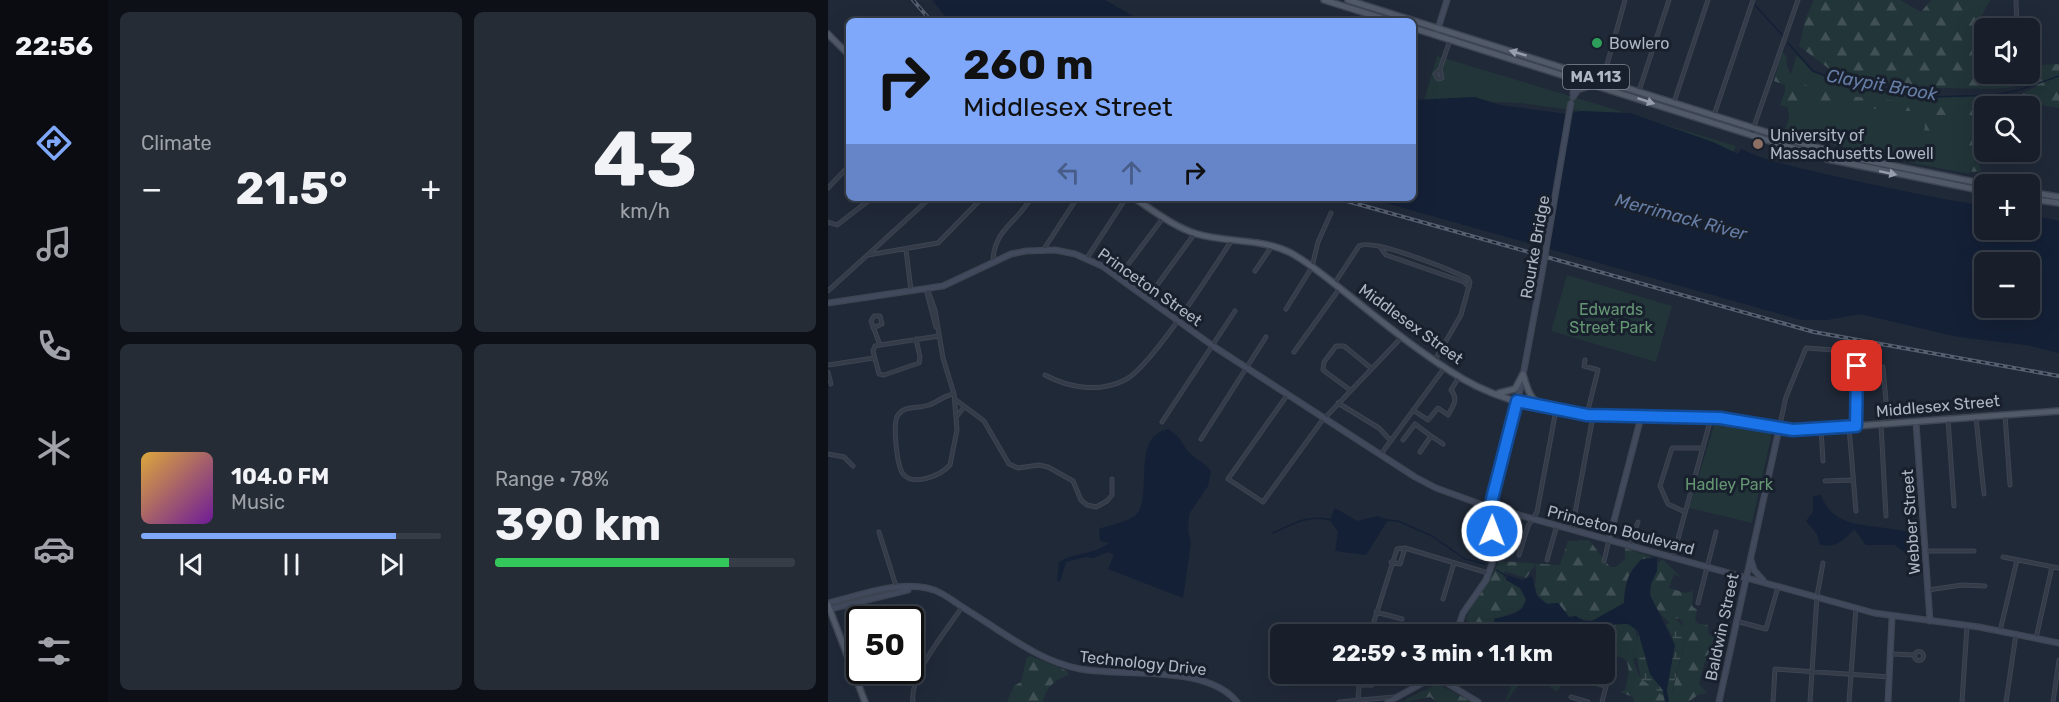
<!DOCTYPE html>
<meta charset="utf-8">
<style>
body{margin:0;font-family:Rubik,sans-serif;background:#252c36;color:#f1f3f6;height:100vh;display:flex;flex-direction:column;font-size:22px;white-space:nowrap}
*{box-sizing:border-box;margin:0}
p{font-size:20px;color:#9fa2a8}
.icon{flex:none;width:33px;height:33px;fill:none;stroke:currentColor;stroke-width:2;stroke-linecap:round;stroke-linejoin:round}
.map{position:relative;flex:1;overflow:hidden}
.side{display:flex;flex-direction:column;gap:12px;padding:12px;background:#0d1117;width:720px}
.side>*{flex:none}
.banner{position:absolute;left:18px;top:18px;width:570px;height:183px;border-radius:9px;box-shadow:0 6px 24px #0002,0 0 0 2px #363d47;background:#7fa7fa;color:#111;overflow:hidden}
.tools{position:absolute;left:1146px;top:18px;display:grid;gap:12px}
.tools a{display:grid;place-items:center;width:66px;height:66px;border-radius:9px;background:#181f2a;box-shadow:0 6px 24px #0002,0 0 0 2px #363d47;font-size:30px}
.speed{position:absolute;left:18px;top:606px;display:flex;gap:12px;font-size:30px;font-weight:700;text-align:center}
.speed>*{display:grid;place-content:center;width:78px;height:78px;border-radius:50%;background:#181f2a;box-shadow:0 6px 24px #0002,0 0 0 2px #363d47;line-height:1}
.speed .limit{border:3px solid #111;border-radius:9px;background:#fff;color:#111}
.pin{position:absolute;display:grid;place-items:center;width:51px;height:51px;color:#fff;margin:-26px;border-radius:12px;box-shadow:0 3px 9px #0006}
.me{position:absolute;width:66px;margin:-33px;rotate:1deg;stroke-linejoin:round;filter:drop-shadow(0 0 4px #0008)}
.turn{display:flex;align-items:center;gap:21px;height:126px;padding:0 18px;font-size:27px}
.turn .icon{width:78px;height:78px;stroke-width:2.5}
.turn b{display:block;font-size:42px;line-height:51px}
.lanes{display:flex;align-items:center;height:57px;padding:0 18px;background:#0003;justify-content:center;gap:30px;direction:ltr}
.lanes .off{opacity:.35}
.big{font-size:45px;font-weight:700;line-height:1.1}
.side .widget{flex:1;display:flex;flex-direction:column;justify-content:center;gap:9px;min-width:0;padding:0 21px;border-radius:9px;background:#252c36}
.side .dial{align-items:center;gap:0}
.dial b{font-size:78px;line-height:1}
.song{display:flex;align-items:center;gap:18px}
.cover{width:72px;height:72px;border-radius:9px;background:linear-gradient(135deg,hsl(40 70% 55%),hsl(280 70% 35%))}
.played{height:6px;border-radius:3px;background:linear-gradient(90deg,#7fa7fa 85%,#363d47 85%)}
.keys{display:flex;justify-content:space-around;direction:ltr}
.heat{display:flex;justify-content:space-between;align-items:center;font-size:33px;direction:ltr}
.charge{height:9px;border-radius:4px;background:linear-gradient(90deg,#34c759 78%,#363d47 0)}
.side .tiles{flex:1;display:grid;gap:12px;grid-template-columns:repeat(2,1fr)}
.trip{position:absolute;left:442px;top:624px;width:345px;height:60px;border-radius:9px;background:#181f2a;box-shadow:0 6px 24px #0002,0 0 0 2px #363d47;font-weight:700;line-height:60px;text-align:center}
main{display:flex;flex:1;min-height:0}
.tabs{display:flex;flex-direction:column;width:108px;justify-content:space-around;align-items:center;background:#0a0c11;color:#9fa2a8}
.tabs .icon{width:42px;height:42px}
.tabs .current{color:#7fa7fa}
.tabs b{font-size:27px;color:#f1f3f6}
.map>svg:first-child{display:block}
</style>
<main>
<nav class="tabs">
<b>22:56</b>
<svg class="icon current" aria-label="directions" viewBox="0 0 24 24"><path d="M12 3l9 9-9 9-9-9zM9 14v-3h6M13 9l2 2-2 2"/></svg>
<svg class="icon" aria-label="music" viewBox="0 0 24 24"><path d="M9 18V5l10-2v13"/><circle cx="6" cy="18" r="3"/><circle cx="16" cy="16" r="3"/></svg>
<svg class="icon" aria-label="phone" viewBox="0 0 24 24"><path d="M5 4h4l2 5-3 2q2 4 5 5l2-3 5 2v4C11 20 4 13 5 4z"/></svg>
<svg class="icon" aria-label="climate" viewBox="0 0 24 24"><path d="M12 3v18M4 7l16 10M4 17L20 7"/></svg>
<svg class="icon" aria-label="car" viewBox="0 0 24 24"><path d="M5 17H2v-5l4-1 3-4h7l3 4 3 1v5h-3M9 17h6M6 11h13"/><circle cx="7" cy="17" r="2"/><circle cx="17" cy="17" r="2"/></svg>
<svg class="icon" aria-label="filters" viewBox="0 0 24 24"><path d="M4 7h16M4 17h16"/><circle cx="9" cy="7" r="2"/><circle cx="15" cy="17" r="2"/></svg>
</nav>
<section class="side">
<div class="tiles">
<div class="widget"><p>Climate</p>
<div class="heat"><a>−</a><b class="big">21.5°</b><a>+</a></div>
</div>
<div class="widget dial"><b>43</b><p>km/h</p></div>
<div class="widget">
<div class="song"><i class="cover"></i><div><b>104.0 FM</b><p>Music</p></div></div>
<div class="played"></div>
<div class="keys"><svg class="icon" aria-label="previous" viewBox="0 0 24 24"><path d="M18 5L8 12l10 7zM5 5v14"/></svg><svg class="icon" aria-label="pause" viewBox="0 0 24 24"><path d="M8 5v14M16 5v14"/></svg><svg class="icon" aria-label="next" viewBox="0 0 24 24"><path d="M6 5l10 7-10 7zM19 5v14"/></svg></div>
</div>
<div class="widget"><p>Range · 78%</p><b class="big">390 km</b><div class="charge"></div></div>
</div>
</section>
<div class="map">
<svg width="1231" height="702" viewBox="0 0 1231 702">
<defs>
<pattern id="forest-firs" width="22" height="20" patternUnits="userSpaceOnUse" patternTransform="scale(1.5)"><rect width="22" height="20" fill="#223539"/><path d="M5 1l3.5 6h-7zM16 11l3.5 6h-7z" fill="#405054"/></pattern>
<pattern id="wetland-marsh" width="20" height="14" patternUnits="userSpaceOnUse" patternTransform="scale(1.5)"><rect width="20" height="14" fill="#223539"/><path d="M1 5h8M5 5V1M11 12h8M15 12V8" fill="none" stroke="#405054"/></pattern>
</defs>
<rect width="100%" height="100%" fill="#202938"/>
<!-- green -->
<path fill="#223539" d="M969,55L984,72L1007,80L1100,98L1154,96L1142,174L1037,154L956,131L964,109L952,105Z
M609,56L908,146L904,154L767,113L693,103L596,100Z
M739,275L844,306L828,362L723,331Z
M887,422L916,426L944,433L924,523L861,508Z"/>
<!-- forest -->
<path fill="url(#forest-firs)" d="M986,0H1072L1093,12L1103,0H1162L1153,17L1163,28H1156V74H1202V58L1213,65L1231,64V108L1178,99L1154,102L1147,162L1151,164L1153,171L1144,172L1140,165L1143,115H1106L1099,159L1094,158L1098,112L982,105L972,109L967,118L961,116L957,85L946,81L954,52L958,56C959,66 959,74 968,80C999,100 1107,105 1145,102L1150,98L1194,94L1209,86L1203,79L1186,87L1165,89L1074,87L1035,80L1019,72L1004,71L971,46L978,17Z
M761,540L782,567H788L797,559V548L824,557C801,564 797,580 796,603L764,621L741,617L730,603L719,604C698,588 712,583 707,565L698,578L677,571L675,577L692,588L698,599L694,609L666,620L670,634H656L649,625L638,620C639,610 666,577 671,561L732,565L740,541Z
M834,559L854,578L846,574L841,588L857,593L865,591L864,606L869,610L867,620L871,624L880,625V633L887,639C879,654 874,669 871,684L879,693L870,695L860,702H806L805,697L792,692L797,690L801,672L799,661L793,657L777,656V634H773C779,623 794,621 806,626L814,656L805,659L811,676L834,695L844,693L858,639L854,621L849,618L844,624C833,617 820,599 822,586C824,578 829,572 830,563Z
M203,656L239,671L241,675C226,680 218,687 215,702H179L186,686L193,682L199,657Z
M682,674H738L729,692C718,682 700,674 689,687C684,692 682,699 677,702L686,680Z
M610,684L644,702H609L602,697L577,702L578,699Z"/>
<!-- wetland -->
<path fill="url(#wetland-marsh)" d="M847,618L857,628L858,637L843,695L839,698L813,679L809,659L810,631L822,674L838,693L845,638L838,625Z"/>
<!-- water -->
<path fill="#142036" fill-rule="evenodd" d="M104,0H277L314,21H121Z
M647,97L672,105L739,114L753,111L802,113L885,142L910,154L913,149C940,162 968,167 997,174C1050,186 1103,197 1156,206V230H1202V215L1231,221V353L1198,345L1130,337L1032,314L999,320H973L540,198H585V100ZM1156,262H1202V308H1156Z
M340,429C353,437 352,441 360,451C367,460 378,462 383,472L380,486L361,514L360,531L363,542L355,598L280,569L286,555L280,552L265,558L257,557L238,562L232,582L229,580L231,562C247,552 266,555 281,543L272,541L271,529C281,525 299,522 307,516C327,498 301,438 340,429Z
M993,495C1006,534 1053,522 1086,534L1076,543L1087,553L1074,551L1067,545H1038L1026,529C1016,540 1009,548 992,545L989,534L978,521L985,512V496Z
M507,508L529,521L550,516L560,520L538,555L507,551L510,532L502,520Z
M829,558V571L823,584L822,595L847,645L838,694L822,674L810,631L800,624C789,624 778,624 773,634H759L758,630L754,634H670L666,619C680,615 694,616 698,599L692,588L678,580L680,575L694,580L704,576L709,596L719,604L730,603L741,617L748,616L756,621H764L796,603C797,585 800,572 814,559Z"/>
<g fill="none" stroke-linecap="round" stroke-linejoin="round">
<!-- stream -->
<path stroke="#142036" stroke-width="1.5" d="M927,5L955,36
M960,43L985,71L1006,79L1100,97L1168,95L1191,90L1231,76
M559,520L570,521L604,536L637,559L657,564
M445,533C465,524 481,514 503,520
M669,570L678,576"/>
<!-- canal -->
<path stroke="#142036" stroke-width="4" d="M837,691L839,702"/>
<defs>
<path id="street" d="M1188,0L1189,28
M1171,28L1175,24H1189
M612,69L607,74L610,79L614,78L612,69L622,40
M775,79L797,0
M811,91L841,0
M846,102L880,0
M886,115L925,0
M923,135L970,0
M0,188L18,169
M0,222L9,225L44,198
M553,248L558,255L636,282L641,287
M216,249L249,198
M78,250L83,290
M40,255L110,243L154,198
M259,258L298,198
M165,263C165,230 188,224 203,198
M427,271L444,246
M290,278L335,218
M506,284L531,246C546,238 622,270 640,278L642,282L633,315L607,360
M99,288L107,310L115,358L126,394
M0,291L102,198
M99,293L108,327
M319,299L367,233
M458,309L484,267L490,242L503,213
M45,328L54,324L52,316H46L43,321L52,345
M88,339L92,357L91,363L56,375L51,374L45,351L47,346L52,345L111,336
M466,352L512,288
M757,360L756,366L770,370L759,414
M0,365L46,358
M1055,367L1060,424
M0,372L3,384
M217,375C241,388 271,393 297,380C324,366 384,270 404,240
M522,390L495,370L496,362L508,346H516L543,368
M126,394L129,430L122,465C113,475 86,487 75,474C69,466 64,423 70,415C77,405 90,409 101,405C110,402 116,395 126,394Z
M460,394L400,479L435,502L493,422L573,338
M128,400L156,421L181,464L190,468L211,465L220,467L245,481L253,500L259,505L268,507L279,501L284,495V479
M510,403L551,428L563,441
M585,410L600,420L610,408L620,415C625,406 631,399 623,390L631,377
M1177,415L1182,485
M129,416L136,407
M1148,418L1156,494
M1120,419L1126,506
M334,422L407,311
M1053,425L1058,516
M1027,426L1029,366
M1021,427L1028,511
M951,429L958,397L978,348L1049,353
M993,429L995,461
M373,439L438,337
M575,440L587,424L603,436
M592,452L603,436L615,444
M0,454L16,457L25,466
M553,454L617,367
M997,481L1025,480
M857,512L840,504L832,486L844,448H875
M744,529L765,416
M51,532L68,586
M802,545L810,522
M1097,551H1146
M691,555L700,526L709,512L728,410
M845,557L883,418
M1175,557L1231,568
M719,560L729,525
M776,561L781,540
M563,562L572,564L577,548
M1100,590L1134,585L1157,586
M615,599L626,563
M870,603L888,532
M548,612L574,619
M908,621L938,629L950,587
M1172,631L1189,560
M542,634L569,549L577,548L660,573
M1208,638L1224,567
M1086.5 656a4.5 4.5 0 1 1 9 0a4.5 4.5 0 1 1-9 0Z
M1064,654L1087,655
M751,674L749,678L778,686
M767,674L781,677
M530,685H544L547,674
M743,697L760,702
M530,700L532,674
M85,702C81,674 119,630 134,607
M511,702L566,697
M774,702L784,663
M945,702L947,669L1062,677
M982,702L989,596L995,563
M1021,702L1028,608
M1134,702L1139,626
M1178,702L1188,634
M1225,702L1231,660"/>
<path id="secondary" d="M608,35L619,0
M745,93L749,71
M745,97L750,90L765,85
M0,303L115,286L183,254L198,251L227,250L247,254L274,266L385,346L587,477L608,488L655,505L1046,613L1151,627L1231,643
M1088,422L1102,621
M781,540L813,417
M923,560L926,570L935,580
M0,603C30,596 68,581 99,588C114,591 126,602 139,610C175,632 210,661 252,669C297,677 379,664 409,702
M2,609L80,590
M628,634L635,613L658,580L664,564L665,499L693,386L714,273
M609,677L650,702
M560,702L611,674
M891,702L951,429
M1060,702L1064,617"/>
<path id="primary" d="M496,0L563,21
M520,0L976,144L1036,160L1157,184
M585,28L999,159L1156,191
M0,34L21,55
M1202,192L1231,197
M306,198C326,211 346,227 369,234C399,243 434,238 463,253C483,264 500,279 518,293C556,323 593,354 635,379C715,425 806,413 893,418C921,420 946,430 974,430L1231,411
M1202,199L1231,203
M695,374C706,414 709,396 739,410
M671,393L687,389L695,374
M0,605L37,702"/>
</defs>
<!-- street casing -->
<use href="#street" stroke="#3d4452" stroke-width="5"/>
<!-- secondary casing -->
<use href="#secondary" stroke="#3d4452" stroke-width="7"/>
<!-- primary casing -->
<use href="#primary" stroke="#3d4452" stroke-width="8"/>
<!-- street -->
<use href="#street" stroke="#343b49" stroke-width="3"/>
<!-- secondary -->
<use href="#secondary" stroke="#414a5c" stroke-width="4.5"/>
<!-- primary -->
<use href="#primary" stroke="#515a69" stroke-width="5"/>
<defs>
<path id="rail" d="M85,0L103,21
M508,198L986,332L1231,376"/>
</defs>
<!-- rail casing -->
<use href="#rail" stroke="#555f70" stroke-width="4"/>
<!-- rail -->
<use href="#rail" stroke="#19202d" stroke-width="1.5" stroke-dasharray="4.5" stroke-linecap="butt"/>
<defs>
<path id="secondary-bridge" d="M714,273L743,102"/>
</defs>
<!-- secondary-bridge casing -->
<use href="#secondary-bridge" stroke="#3d4452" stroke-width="7" stroke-linecap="butt"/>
<!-- secondary-bridge -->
<use href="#secondary-bridge" stroke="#414a5c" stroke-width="4.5"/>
</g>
<!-- one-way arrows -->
<defs><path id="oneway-solid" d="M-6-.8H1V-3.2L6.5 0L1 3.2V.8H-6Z" transform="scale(1.5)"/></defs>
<g fill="#979fae">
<use href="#oneway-solid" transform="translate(690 53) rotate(-163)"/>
<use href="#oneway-solid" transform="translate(818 101) rotate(18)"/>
<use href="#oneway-solid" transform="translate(1060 173) rotate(12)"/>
</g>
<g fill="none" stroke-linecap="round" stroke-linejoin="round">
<defs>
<path id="route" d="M664,531V499L689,401L759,415L892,418L965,430L1028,426L1029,366"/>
</defs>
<!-- route casing -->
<use href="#route" stroke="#114b97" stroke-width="15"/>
<!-- route -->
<use href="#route" stroke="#1a73e8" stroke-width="10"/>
</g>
<!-- markers -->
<circle fill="#2e9e5b" stroke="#19202d" stroke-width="2" cx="769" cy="43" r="6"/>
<circle fill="#8d6e63" stroke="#19202d" stroke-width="2" cx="930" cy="144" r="6"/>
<g text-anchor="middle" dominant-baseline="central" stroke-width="6" stroke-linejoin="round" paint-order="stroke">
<!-- shield labels -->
<rect fill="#19202d" stroke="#818997" stroke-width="1.5" x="735" y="65" width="66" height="24" rx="4.5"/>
<g font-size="15" font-weight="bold" fill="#aeb6c5">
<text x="768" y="77">MA 113</text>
</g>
<!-- poi labels -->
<g font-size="16" fill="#aeb6c5" stroke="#19202d" text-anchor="start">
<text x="781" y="43">Bowlero</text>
<text x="942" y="135">University of<tspan x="942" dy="18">Massachusetts Lowell</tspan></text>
</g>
<!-- street labels -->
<g font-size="16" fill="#aeb6c5" stroke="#19202d">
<text transform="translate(707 247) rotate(-80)">Rourke Bridge</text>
<text transform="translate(322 287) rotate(35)">Princeton Street</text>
<text transform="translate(583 324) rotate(36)">Middlesex Street</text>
<text transform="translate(1110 406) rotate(-5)">Middlesex Street</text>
<text transform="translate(1083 522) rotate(-94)">Webber Street</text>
<text transform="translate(793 530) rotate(15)">Princeton Boulevard</text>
<text transform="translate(894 627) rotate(-78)">Baldwin Street</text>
<text transform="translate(315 663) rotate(6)">Technology Drive</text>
</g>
<!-- park labels -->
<g font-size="16" fill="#659673" stroke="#19202d">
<text x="783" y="309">Edwards<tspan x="783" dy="18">Street Park</tspan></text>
<text x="901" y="484">Hadley Park</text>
</g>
<!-- water labels -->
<g font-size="18" font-style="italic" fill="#667da6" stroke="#19202d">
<text transform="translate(1054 85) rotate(10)">Claypit Brook</text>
<text transform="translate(853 217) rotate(15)">Merrimack River</text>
</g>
</g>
</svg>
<div class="tools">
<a><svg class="icon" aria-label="sound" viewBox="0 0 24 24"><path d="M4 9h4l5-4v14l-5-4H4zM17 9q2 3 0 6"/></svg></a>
<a><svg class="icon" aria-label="search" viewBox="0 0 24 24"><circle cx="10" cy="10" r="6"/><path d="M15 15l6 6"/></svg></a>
<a>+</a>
<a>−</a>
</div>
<div class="speed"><div class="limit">50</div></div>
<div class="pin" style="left:1029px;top:366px;background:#d93025"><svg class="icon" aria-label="arrive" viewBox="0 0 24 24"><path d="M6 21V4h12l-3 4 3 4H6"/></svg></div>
<svg class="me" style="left:664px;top:531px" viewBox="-20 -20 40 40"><circle r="17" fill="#1a73e8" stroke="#fff" stroke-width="3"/><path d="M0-11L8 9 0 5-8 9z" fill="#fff"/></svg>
<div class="trip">22:59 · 3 min · 1.1 km</div>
<div class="banner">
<div class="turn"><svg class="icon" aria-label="right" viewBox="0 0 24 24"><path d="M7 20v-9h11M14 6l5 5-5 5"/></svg><div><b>260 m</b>Middlesex Street</div></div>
<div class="lanes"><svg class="icon off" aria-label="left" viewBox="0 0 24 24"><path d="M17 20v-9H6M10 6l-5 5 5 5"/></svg><svg class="icon off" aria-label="ahead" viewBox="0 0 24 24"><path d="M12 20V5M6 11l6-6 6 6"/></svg><svg class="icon" aria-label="right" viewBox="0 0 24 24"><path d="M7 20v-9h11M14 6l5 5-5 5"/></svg></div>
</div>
</div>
</main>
